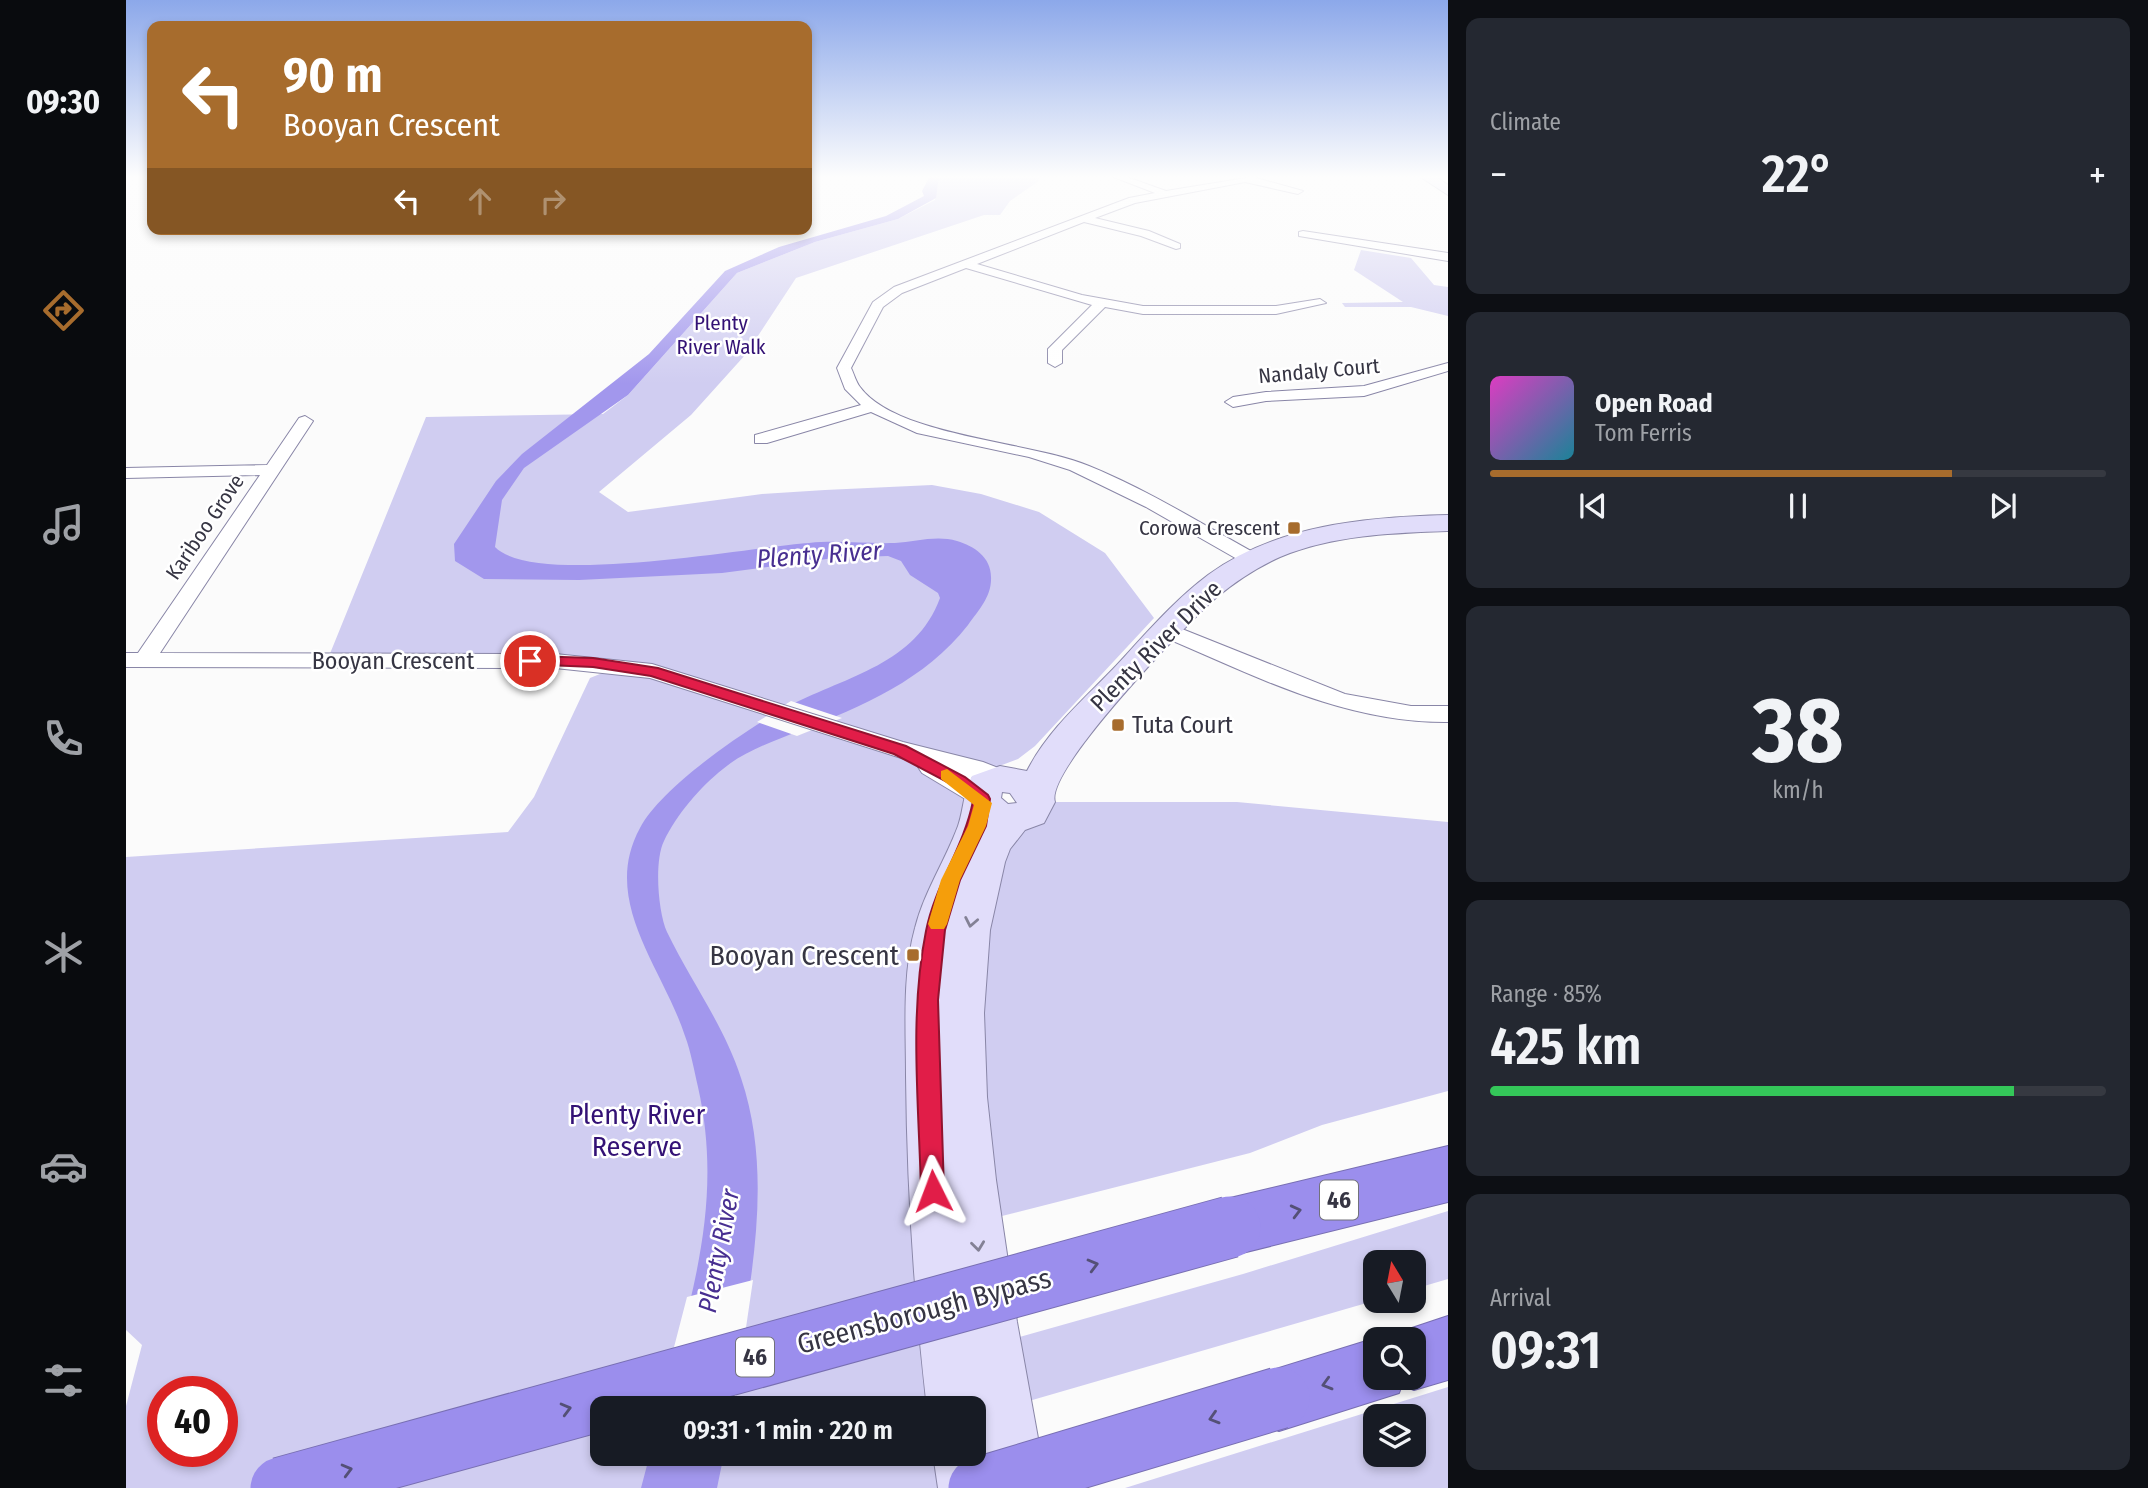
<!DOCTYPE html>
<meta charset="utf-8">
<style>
body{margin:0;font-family:"Fira Sans Condensed",sans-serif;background:#242831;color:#f1f3f6;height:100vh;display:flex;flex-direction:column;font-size:26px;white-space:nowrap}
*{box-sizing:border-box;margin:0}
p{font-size:23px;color:#9ea1a6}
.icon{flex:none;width:38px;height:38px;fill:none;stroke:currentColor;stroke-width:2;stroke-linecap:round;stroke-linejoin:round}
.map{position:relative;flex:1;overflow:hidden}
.side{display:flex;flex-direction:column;gap:18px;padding:18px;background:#0d0f14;width:700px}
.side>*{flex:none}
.hud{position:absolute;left:21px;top:21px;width:665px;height:214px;border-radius:14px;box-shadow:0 4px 10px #0003;background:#a76c2d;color:#fff;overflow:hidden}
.needle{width:46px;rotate:350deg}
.fabs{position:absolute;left:1237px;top:1250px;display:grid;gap:14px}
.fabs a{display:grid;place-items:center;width:63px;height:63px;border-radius:14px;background:#171b24;box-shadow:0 4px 10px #0003;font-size:35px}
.speed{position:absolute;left:21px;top:1376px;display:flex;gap:14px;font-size:35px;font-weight:700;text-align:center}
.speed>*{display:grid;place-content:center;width:91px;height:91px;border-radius:50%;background:#171b24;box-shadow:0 4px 10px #0003;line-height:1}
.speed .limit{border:10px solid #d22;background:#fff;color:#111}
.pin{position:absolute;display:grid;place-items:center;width:60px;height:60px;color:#fff;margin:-30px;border:4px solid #fff;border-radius:50%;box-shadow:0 2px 7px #0007}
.me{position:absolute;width:77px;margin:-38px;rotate:357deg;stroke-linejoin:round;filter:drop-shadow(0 0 5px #0008)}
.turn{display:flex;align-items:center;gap:24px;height:147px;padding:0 21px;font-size:32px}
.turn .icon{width:91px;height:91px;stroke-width:2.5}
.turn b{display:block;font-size:49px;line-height:60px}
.lanes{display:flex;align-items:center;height:66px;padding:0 21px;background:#0003;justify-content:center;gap:35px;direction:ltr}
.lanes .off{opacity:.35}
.big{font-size:52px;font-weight:600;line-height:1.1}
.side .card{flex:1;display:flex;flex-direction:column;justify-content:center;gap:10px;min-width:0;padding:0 24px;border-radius:14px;background:#242831}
.side .dial{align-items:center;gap:0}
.dial b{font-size:91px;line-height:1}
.song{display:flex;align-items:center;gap:21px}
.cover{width:84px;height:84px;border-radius:10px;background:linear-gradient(135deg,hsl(310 70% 55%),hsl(190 70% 35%))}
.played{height:7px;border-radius:4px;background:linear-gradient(90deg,#a76c2d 75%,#363941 75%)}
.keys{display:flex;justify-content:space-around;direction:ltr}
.heat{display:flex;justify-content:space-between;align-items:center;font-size:38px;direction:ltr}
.charge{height:10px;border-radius:5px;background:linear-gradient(90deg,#34c759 85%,#363941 0)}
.trip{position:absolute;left:464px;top:1396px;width:396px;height:70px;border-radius:14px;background:#171b24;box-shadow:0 4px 10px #0003;font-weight:600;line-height:70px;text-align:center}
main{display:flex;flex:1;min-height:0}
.dock{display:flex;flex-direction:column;width:126px;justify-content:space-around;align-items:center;background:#090b0e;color:#9ea1a6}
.dock .icon{width:49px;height:49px}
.dock .selected{color:#a76c2d}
.dock b{font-size:32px;color:#f1f3f6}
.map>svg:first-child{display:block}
</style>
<main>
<nav class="dock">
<b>09:30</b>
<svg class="icon selected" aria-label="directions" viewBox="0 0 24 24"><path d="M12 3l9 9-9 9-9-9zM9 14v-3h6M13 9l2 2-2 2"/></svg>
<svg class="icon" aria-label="music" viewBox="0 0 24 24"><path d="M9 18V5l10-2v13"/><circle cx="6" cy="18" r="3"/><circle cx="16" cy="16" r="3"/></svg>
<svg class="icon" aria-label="phone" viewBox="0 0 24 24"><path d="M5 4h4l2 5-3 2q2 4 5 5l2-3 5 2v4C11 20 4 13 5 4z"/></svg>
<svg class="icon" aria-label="climate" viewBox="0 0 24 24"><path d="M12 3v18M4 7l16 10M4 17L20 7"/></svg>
<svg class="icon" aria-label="car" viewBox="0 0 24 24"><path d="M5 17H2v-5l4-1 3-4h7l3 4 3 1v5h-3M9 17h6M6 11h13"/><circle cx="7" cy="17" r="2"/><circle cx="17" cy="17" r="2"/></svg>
<svg class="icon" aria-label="filters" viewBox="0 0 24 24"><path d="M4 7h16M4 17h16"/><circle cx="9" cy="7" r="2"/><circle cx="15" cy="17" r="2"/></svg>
</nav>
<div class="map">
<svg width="1322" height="1488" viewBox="0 0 1322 1488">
<rect width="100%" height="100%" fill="#fbfbfb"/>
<!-- green -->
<path fill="#d0cdf1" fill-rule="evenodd" d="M813,176H912L913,181L884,201L874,215H858L670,278L620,354L565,415L473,492L502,512L636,494L699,490L806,485L855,494L913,512L979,553L1028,618L909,746L892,759L868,768L813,1409H476V1454H819L823,1488H0V1406L16,1345L0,1330V857L382,832L408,797L464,678L494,666L201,661L300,417L477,414L502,395L611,273L689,242L772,219L809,200ZM37,1391H96V1451H37Z
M1235,250L1285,258L1308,285L1322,287V316L1285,307H1219L1216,303L1277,302L1228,270Z
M922,802H1111L1322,822V1091L1196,1125L1124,1153L860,1220L847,995L883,837L914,822Z
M1322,1211V1279L1288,1289V1262H1250L1251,1300L886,1406L876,1342L1117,1274Z
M1322,1387V1488H999ZM1250,1416H1288V1454H1250Z"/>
<!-- water -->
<path fill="#a297ed" d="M804,176H813L810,198L772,219L689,242L611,273L502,395L398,468L376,500L369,547C409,588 623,547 683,543C712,540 740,544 769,543C789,542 810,535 831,541C848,546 865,557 865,577C866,596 853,610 842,625C799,680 737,706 673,731C648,741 618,751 597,769C575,786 550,815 538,841C528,861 532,912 541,932C565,982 598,1025 615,1078C651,1184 620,1301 604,1409H536C565,1298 598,1202 572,1087C568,1070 565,1052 559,1036C537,968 474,901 514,828C536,786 623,727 665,705C721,676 790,664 814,598L812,593L784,575L775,561L762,556L708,558L596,573L453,580L358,579L329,561L328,544L370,481L396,454L523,354L599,271L653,247L760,216L798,196L796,191Z
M524,1454H598L591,1488H515Z"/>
<!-- pier -->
<path fill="#fbfbfb" d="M665,701L716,718L671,736L631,722Z
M627,1280L608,1409H532L561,1297Z"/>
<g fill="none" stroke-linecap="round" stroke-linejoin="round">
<defs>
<path id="street" d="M985,176H998L1040,191L1132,176L1130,178L1177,191L1172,194L1119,182L1009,203L969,218L1023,231L1054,244V248L1050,249L1015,236L958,222L851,264L956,295L1017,306H1150L1194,299L1200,303L1150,314H1017L979,307L936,350V363L929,367L922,363V349L966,305L840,268L776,293L757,307L725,368C728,374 730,382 734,387C771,437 904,441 963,466C1022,490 1076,524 1132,555L1135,559L1132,563H1118L1020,507L944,470L903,457L791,433L745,412L641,443H629V435L735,405L719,389L711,368L747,302L768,287L1003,198L1029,193Z
M1177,231L1322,253V261L1173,236V232Z
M1322,363V371L1238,396L1140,401L1107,407L1099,402L1107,397L1140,392L1238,386Z
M179,416L187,421L34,653L429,654L526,664L777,742L857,762L885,773L889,779L885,785L876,788L845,777L869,799L865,806L856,809L796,773L792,767L794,764L524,678L429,668L0,667V653H12L134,475L0,478V468L141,465L173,418Z
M1041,623L1219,694L1285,706H1322V722C1217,723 1128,675 1033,635L1030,630Z"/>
<path id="secondary" d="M1293,176H1309L1322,185V195Z
M1322,515V531C1266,533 1207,535 1154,557C1132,567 1110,581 1091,597C1063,621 918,771 929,802L918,823L899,830L884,849L879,862L864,930L858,1013L861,1097L870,1180L891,1322L921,1488H812L807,1454H847V1409H801C788,1297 781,1188 780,1076C780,1028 776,975 789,928C798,892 819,861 832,826C838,809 837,792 846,776L874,766L901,771C922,730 956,701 987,669C1017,637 1046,602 1082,575C1150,525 1240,517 1322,515ZM876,792L884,793L891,803L882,804L875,798Z"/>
<path id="highway" d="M1322,1146V1202L1104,1256L1083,1248L1075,1227L1083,1206L1104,1198Z
M1322,1316V1380L1288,1390L1276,1385L1273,1393L1153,1431L1130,1421L1120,1398L1130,1375L1250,1338V1377H1288V1339H1264L1265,1335Z"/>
</defs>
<!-- street casing -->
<use href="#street" stroke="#8986a7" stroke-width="2"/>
<!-- secondary casing -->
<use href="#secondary" stroke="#8986a7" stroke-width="2"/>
<!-- highway casing -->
<use href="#highway" stroke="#786fb2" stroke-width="2"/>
<!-- street -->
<use href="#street" fill="#fff" fill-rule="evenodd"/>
<!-- secondary -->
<use href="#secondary" fill="#e1ddfa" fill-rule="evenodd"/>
<!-- highway -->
<use href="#highway" fill="#9b8eed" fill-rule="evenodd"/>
<defs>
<path id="highway-bridge" d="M155,1488L1104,1227
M853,1488L1153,1398"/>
</defs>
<!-- highway-bridge casing -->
<use href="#highway-bridge" stroke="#786fb2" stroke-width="63" stroke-linecap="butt"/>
<!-- highway-bridge -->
<use href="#highway-bridge" stroke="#9b8eed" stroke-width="61"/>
</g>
<!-- one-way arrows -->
<defs><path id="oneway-chevron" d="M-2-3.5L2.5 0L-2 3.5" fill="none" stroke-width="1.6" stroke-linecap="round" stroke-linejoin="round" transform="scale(1.75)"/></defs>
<g stroke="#838195">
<use href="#oneway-chevron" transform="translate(845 922) rotate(101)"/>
<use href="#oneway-chevron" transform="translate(852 1246) rotate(83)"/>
</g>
<g stroke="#545076">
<use href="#oneway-chevron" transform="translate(1170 1211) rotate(-14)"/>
<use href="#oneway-chevron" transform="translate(967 1265) rotate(-15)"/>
<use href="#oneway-chevron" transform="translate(1201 1384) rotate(164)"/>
<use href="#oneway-chevron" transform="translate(440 1409) rotate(-15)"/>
<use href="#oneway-chevron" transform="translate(1088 1418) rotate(163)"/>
<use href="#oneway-chevron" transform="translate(221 1470) rotate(-15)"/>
</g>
<!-- sky -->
<linearGradient id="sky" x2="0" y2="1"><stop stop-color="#8ca8ea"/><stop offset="0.46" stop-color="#fdfdfd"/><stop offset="1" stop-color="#fdfdfd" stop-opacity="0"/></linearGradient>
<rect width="1322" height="384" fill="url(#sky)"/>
<!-- route -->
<path fill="#e11d48" stroke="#92132f" stroke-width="2" d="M404,656L467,658L532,668L780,746L839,777L862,795L864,799L860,826L834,880L819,930L812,1000L818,1191L815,1200L807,1203L798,1200L795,1191C793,1106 783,1015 800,931C809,885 838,847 847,801L827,785L768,754L525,676L467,667L398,664L396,661Z"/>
<!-- slow -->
<path fill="#f59e0b" d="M821,769L866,803L860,826L834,880L821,924L818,929H805L802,924L815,880L842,826L848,805L815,779V771Z"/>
<!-- markers -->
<g fill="#a76c2d" stroke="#fff" stroke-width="2.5">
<rect x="1161" y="521" width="14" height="14" rx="3.5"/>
<rect x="985" y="718" width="14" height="14" rx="3.5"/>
<rect x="780" y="948" width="14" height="14" rx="3.5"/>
</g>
<g text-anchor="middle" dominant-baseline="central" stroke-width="5" stroke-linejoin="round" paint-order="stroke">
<!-- far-park labels -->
<g font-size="21" fill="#331175" stroke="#fff">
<text x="595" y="323">Plenty<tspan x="595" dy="24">River Walk</tspan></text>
</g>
<!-- far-street labels -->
<g font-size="21" fill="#363543" stroke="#fff">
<text transform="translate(1193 371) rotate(-5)">Nandaly Court</text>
<text transform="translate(79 527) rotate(-56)">Kariboo Grove</text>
</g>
<!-- far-poi labels -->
<g font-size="21" fill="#363543" stroke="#fff" text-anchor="end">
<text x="1154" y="528">Corowa Crescent</text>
</g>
<!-- shield labels -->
<g fill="#fff" stroke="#72727b" stroke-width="2">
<rect x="1194" y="1180.5" width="38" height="39" rx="5"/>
<rect x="610" y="1337.5" width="38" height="39" rx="5"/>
</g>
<g font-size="23" font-weight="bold" fill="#363543">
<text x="1213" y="1200">46</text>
<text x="629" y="1357">46</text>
</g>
<!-- street labels -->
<g font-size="24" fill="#363543" stroke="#fff">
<text transform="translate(1030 646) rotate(-45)">Plenty River Drive</text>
<text x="267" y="661">Booyan Crescent</text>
</g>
<!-- poi labels -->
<g font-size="24" fill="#363543" stroke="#fff" text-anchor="start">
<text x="1006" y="725">Tuta Court</text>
</g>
<!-- water labels -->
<g font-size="26" font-style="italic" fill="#482f91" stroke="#fff">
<text transform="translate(693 555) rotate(-4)">Plenty River</text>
<text transform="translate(593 1251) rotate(-79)">Plenty River</text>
</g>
<!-- near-poi labels -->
<g font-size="28" fill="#363543" stroke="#fff" text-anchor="end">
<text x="773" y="955">Booyan Crescent</text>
</g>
<!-- near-park labels -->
<g font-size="28" fill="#331175" stroke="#fff">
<text x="511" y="1114">Plenty River<tspan x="511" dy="32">Reserve</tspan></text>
</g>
<!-- near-street labels -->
<g font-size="28" fill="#363543" stroke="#fff">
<text transform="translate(798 1311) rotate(-15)">Greensborough Bypass</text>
</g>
</g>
</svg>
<div class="fabs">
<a><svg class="needle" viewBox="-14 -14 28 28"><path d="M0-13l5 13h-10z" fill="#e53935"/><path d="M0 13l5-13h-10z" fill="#9ea1a6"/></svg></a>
<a><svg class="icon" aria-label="search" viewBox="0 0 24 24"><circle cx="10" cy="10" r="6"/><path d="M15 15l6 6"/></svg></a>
<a><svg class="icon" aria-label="layers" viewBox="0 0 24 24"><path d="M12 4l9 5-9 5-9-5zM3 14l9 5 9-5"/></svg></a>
</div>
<div class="speed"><div class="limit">40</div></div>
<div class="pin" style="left:404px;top:661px;background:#d93025"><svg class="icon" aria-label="arrive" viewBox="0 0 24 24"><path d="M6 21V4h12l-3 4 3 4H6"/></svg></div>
<svg class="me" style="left:807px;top:1191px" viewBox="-20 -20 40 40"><path d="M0-17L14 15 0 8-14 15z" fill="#e11d48" stroke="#fff" stroke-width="4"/></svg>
<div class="trip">09:31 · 1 min · 220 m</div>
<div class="hud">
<div class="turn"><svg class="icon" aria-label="left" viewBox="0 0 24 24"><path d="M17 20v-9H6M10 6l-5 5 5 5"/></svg><div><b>90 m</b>Booyan Crescent</div></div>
<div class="lanes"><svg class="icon" aria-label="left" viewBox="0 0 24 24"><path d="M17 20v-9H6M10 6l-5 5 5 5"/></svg><svg class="icon off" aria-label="ahead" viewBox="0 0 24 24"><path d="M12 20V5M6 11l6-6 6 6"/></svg><svg class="icon off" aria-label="right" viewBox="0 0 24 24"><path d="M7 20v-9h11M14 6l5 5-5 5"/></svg></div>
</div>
</div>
<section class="side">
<div class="card"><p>Climate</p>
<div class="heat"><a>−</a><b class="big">22°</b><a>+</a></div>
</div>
<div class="card">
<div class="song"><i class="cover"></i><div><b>Open Road</b><p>Tom Ferris</p></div></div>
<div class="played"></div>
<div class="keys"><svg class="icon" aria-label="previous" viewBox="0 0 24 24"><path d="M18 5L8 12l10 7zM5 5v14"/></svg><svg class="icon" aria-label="pause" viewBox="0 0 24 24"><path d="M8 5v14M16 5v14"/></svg><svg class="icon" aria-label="next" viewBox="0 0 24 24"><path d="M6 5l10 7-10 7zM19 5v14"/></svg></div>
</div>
<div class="card dial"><b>38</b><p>km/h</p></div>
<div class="card"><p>Range · 85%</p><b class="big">425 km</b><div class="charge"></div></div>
<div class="card"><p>Arrival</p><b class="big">09:31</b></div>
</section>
</main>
